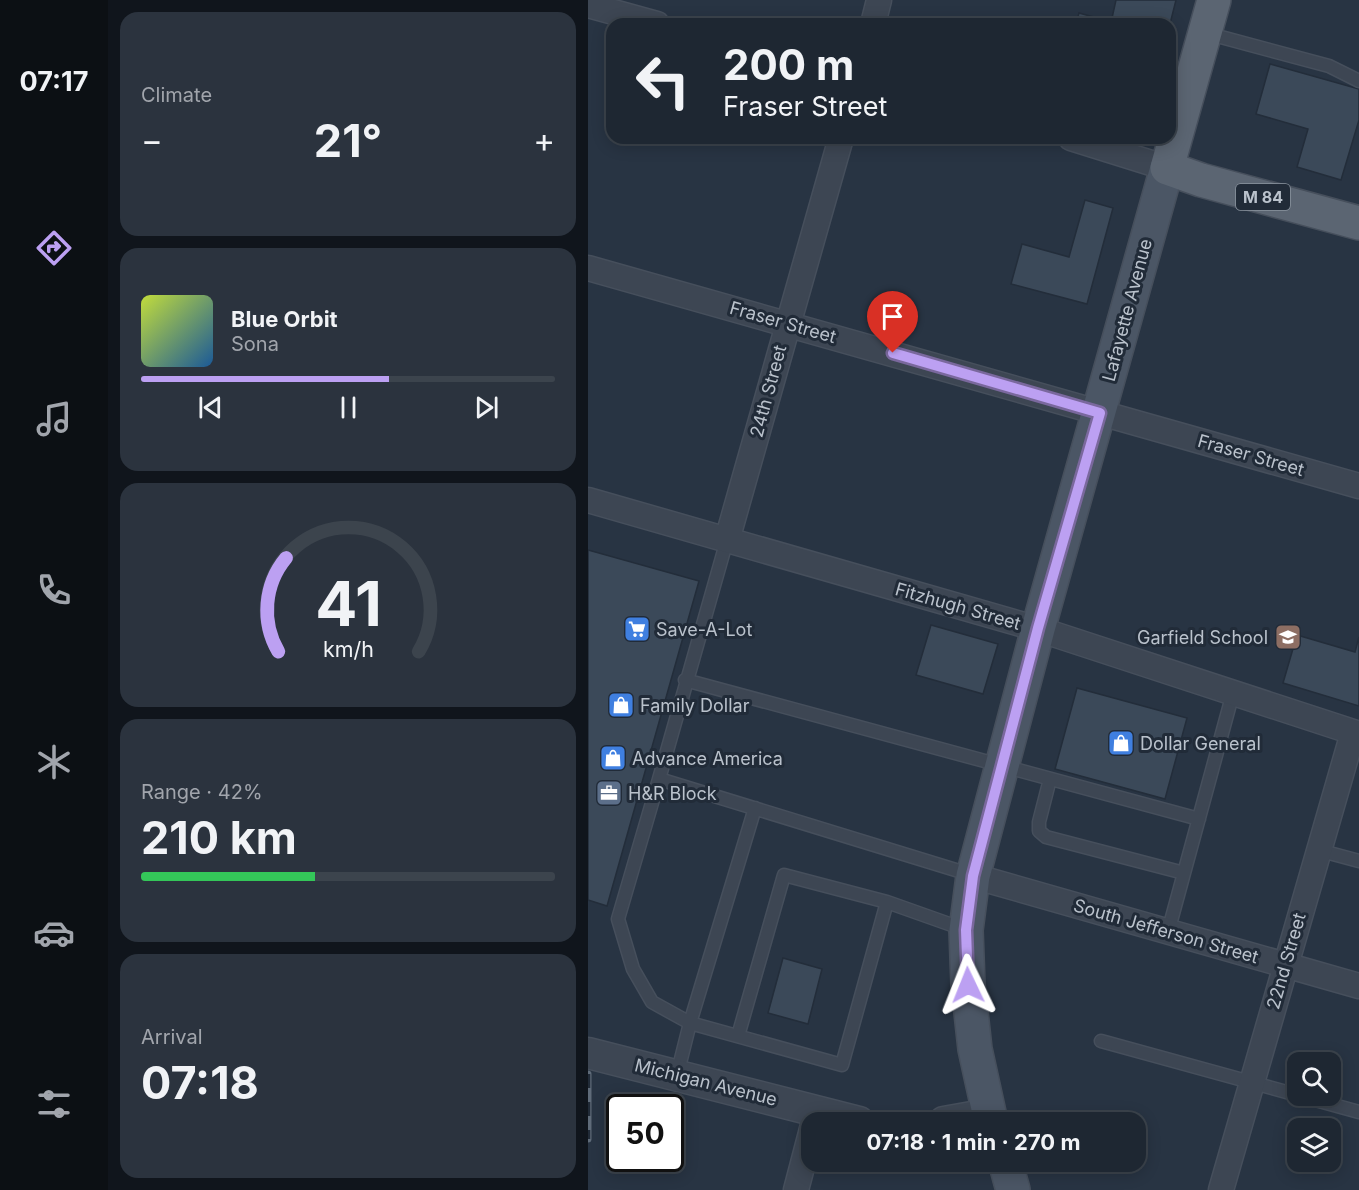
<!DOCTYPE html>
<meta charset="utf-8">
<style>
body{margin:0;font-family:Inter,sans-serif;background:#2b333e;color:#f1f3f6;height:100vh;display:flex;flex-direction:column;font-size:22px;white-space:nowrap}
*{box-sizing:border-box;margin:0}
p{font-size:20px;color:#a1a5ac}
.icon{flex:none;width:33px;height:33px;fill:none;stroke:currentColor;stroke-width:2;stroke-linecap:round;stroke-linejoin:round}
.map{position:relative;flex:1;overflow:hidden}
.sheet{display:flex;flex-direction:column;gap:12px;padding:12px;background:#10151c;width:480px}
.sheet>*{flex:none}
.top-card{position:absolute;left:18px;top:18px;width:570px;height:126px;border-radius:18px;box-shadow:0 3px 15px #0003,0 0 0 2px #3c444d;background:#1e2732;color:#f1f3f6;overflow:hidden}
.buttons{position:absolute;left:699px;top:1052px;display:grid;gap:12px}
.buttons a{display:grid;place-items:center;width:54px;height:54px;border-radius:12px;background:#1e2732;box-shadow:0 3px 15px #0003,0 0 0 2px #3c444d;font-size:30px}
.speed{position:absolute;left:18px;top:1094px;display:flex;gap:12px;font-size:30px;font-weight:700;text-align:center}
.speed>*{display:grid;place-content:center;width:78px;height:78px;border-radius:50%;background:#1e2732;box-shadow:0 3px 15px #0003,0 0 0 2px #3c444d;line-height:1}
.speed .limit{border:3px solid #111;border-radius:9px;background:#fff;color:#111}
.pin{position:absolute;display:grid;place-items:center;width:51px;height:51px;color:#fff;margin:-62px -26px;border-radius:50% 50% 50% 0;rotate:-45deg;box-shadow:0 0 6px #0007}
.pin .icon{rotate:45deg}
.me{position:absolute;width:66px;margin:-33px;rotate:358deg;stroke-linejoin:round;filter:drop-shadow(0 0 4px #0008)}
.turn{display:flex;align-items:center;gap:21px;height:126px;padding:0 18px;font-size:27px}
.turn .icon{width:78px;height:78px;stroke-width:2.5}
.turn b{display:block;font-size:42px;line-height:51px}
.big{font-size:45px;font-weight:700;line-height:1.1}
.sheet .card{flex:1;display:flex;flex-direction:column;justify-content:center;gap:9px;min-width:0;padding:0 21px;border-radius:18px;background:#2b333e}
.sheet .dial{align-items:center;gap:0}
.dial svg{height:156px;overflow:visible;fill:none;stroke:#3c444d;stroke-width:7;stroke-linecap:round;text-anchor:middle}
.dial text{fill:#f1f3f6;stroke:none}
.song{display:flex;align-items:center;gap:18px}
.cover{width:72px;height:72px;border-radius:9px;background:linear-gradient(135deg,hsl(70 70% 55%),hsl(210 70% 35%))}
.played{height:6px;border-radius:3px;background:linear-gradient(90deg,#bca0f2 60%,#3c444d 60%)}
.keys{display:flex;justify-content:space-around;direction:ltr}
.heat{display:flex;justify-content:space-between;align-items:center;font-size:33px;direction:ltr}
.charge{height:9px;border-radius:4px;background:linear-gradient(90deg,#34c759 42%,#3c444d 0)}
.trip{position:absolute;left:213px;top:1112px;width:345px;height:60px;border-radius:18px;background:#1e2732;box-shadow:0 3px 15px #0003,0 0 0 2px #3c444d;font-weight:700;line-height:60px;text-align:center}
main{display:flex;flex:1;min-height:0}
.tabs{display:flex;flex-direction:column;width:108px;justify-content:space-around;align-items:center;background:#0c1014;color:#a1a5ac}
.tabs .icon{width:42px;height:42px}
.tabs .on{color:#bca0f2}
.tabs b{font-size:27px;color:#f1f3f6}
.map>svg:first-child{display:block}
</style>
<main>
<nav class="tabs">
<b>07:17</b>
<svg class="icon on" aria-label="directions" viewBox="0 0 24 24"><path d="M12 3l9 9-9 9-9-9zM9 14v-3h6M13 9l2 2-2 2"/></svg>
<svg class="icon" aria-label="music" viewBox="0 0 24 24"><path d="M9 18V5l10-2v13"/><circle cx="6" cy="18" r="3"/><circle cx="16" cy="16" r="3"/></svg>
<svg class="icon" aria-label="phone" viewBox="0 0 24 24"><path d="M5 4h4l2 5-3 2q2 4 5 5l2-3 5 2v4C11 20 4 13 5 4z"/></svg>
<svg class="icon" aria-label="climate" viewBox="0 0 24 24"><path d="M12 3v18M4 7l16 10M4 17L20 7"/></svg>
<svg class="icon" aria-label="car" viewBox="0 0 24 24"><path d="M5 17H2v-5l4-1 3-4h7l3 4 3 1v5h-3M9 17h6M6 11h13"/><circle cx="7" cy="17" r="2"/><circle cx="17" cy="17" r="2"/></svg>
<svg class="icon" aria-label="filters" viewBox="0 0 24 24"><path d="M4 7h16M4 17h16"/><circle cx="9" cy="7" r="2"/><circle cx="15" cy="17" r="2"/></svg>
</nav>
<section class="sheet">
<div class="card"><p>Climate</p>
<div class="heat"><a>−</a><b class="big">21°</b><a>+</a></div>
</div>
<div class="card">
<div class="song"><i class="cover"></i><div><b>Blue Orbit</b><p>Sona</p></div></div>
<div class="played"></div>
<div class="keys"><svg class="icon" aria-label="previous" viewBox="0 0 24 24"><path d="M18 5L8 12l10 7zM5 5v14"/></svg><svg class="icon" aria-label="pause" viewBox="0 0 24 24"><path d="M8 5v14M16 5v14"/></svg><svg class="icon" aria-label="next" viewBox="0 0 24 24"><path d="M6 5l10 7-10 7zM19 5v14"/></svg></div>
</div>
<div class="card dial"><svg viewBox="0 0 100 80">
<path d="M14 69A42 42 0 1 1 86 69"/>
<path d="M14 69A42 42 0 0 1 18 21" stroke="#bca0f2"/>
<text x="50" y="56" font-size="32" font-weight="700">41</text>
<text x="50" y="72" font-size="11">km/h</text>
</svg></div>
<div class="card"><p>Range · 42%</p><b class="big">210 km</b><div class="charge"></div></div>
<div class="card"><p>Arrival</p><b class="big">07:18</b></div>
</section>
<div class="map">
<svg width="771" height="1190" viewBox="0 0 771 1190">
<rect width="100%" height="100%" fill="#283443"/>
<!-- building -->
<path fill="#3b4959" stroke="#232d3a" stroke-width="1.5" d="M528,0H588L582,24H545L524,18Z
M491,13L531,24H488Z
M682,64L771,89V120L753,180L709,167L720,129L668,114Z
M497,200L525,208L499,304L423,284L434,244L481,257Z
M0,550L111,581L19,906L0,900Z
M343,625L410,644L395,694L328,675Z
M709,635L767,652L771,637V706L695,683Z
M489,688L599,718L577,799L467,769Z
M195,958L234,969L220,1024L180,1013Z"/>
<g fill="none" stroke-linecap="round" stroke-linejoin="round">
<defs>
<path id="service" d="M618,33L741,66L771,81
M139,540L71,779L384,875
M97,680L611,819
M71,779L30,919L45,969L64,1002L102,1023L89,1075
M462,779L451,822V831L458,837L596,873
M167,808L102,1023L254,1065L299,902L378,930
M730,850L771,861
M580,932L645,693
M150,1036L196,875L299,902
M513,1041L771,1112"/>
<path id="minor" d="M0,5L69,24
M285,24L291,0
M483,138L579,168
M0,268L771,486
M0,500L450,629L771,734
M139,540L253,138
M385,876L771,986
M208,1190L224,1129
M633,1190L765,733"/>
<path id="tertiary" d="M0,1053L271,1122
M356,1122L401,1114"/>
<path id="secondary" d="M403,1122L387,1049L380,985L378,930L385,876L450,629L579,168
M417,1161L425,1190"/>
<path id="primary" d="M626,0L579,168L613,180L771,223"/>
</defs>
<!-- service casing -->
<use href="#service" stroke="#464f5c" stroke-width="15"/>
<!-- minor casing -->
<use href="#minor" stroke="#464f5c" stroke-width="27"/>
<!-- tertiary casing -->
<use href="#tertiary" stroke="#464f5c" stroke-width="33"/>
<!-- secondary casing -->
<use href="#secondary" stroke="#464f5c" stroke-width="36"/>
<!-- primary casing -->
<use href="#primary" stroke="#464f5c" stroke-width="36"/>
<!-- service -->
<use href="#service" stroke="#3d4653" stroke-width="12"/>
<!-- minor -->
<use href="#minor" stroke="#3d4653" stroke-width="24"/>
<!-- tertiary -->
<use href="#tertiary" stroke="#3d4653" stroke-width="30"/>
<!-- secondary -->
<use href="#secondary" stroke="#4b5665" stroke-width="33"/>
<!-- primary -->
<use href="#primary" stroke="#5b6572" stroke-width="33"/>
<defs>
<path id="rail" d="M0,1074V1139"/>
</defs>
<!-- rail casing -->
<use href="#rail" stroke="#5f6b79" stroke-width="7"/>
<!-- rail -->
<use href="#rail" stroke="#212b38" stroke-width="4.5" stroke-dasharray="14" stroke-linecap="butt"/>
</g>
<g fill="none" stroke-linecap="round" stroke-linejoin="round">
<defs>
<path id="route" d="M305,353L512,413L450,628L385,876L378,930L380,985"/>
</defs>
<!-- route casing -->
<use href="#route" stroke="#7a689d" stroke-width="15"/>
<!-- route -->
<use href="#route" stroke="#bca0f2" stroke-width="10"/>
</g>
<!-- icons -->
<defs>
<symbol id="supermarket-square" viewBox="-11 -11 22 22"><rect x="-9" y="-9" width="18" height="18" rx="4" fill="#3f7fe0" stroke="#212b38"/><path d="M-6-5.5h2.5l.6 2H6L4.5 2H-2.5L-4.4-4H-6ZM-1.5 3.2a1.3 1.3 0 1 0 .1 0ZM3 3.2a1.3 1.3 0 1 0 .1 0Z" fill="#fff"/></symbol>
<symbol id="school-square" viewBox="-11 -11 22 22"><rect x="-9" y="-9" width="18" height="18" rx="4" fill="#8d6e63" stroke="#212b38"/><path d="M0-5L7-2L0 1L-7-2ZM-4 1L0 2.5L4 1V4Q0 6-4 4Z" fill="#fff"/></symbol>
<symbol id="shop-square" viewBox="-11 -11 22 22"><rect x="-9" y="-9" width="18" height="18" rx="4" fill="#3f7fe0" stroke="#212b38"/><path d="M-5-2.5h2.3a2.7 3.5 0 0 1 5.4 0H5L5.5 6h-11ZM-1.5-2.5h3a1.5 2.3 0 0 0-3 0Z" fill="#fff"/></symbol>
<symbol id="office-square" viewBox="-11 -11 22 22"><rect x="-9" y="-9" width="18" height="18" rx="4" fill="#5c6f8a" stroke="#212b38"/><path d="M-6-3h4V-5.5h4V-3h4V5H-6ZM-1-4.5V-3h2v-1.5ZM-6 0V1H6V0Z" fill="#fff"/></symbol>
</defs>
<g fill-rule="evenodd">
<use href="#supermarket-square" x="34" y="614" width="30" height="30"/>
<use href="#school-square" x="685" y="622" width="30" height="30"/>
<use href="#shop-square" x="18" y="690" width="30" height="30"/>
<use href="#shop-square" x="518" y="728" width="30" height="30"/>
<use href="#shop-square" x="10" y="743" width="30" height="30"/>
<use href="#office-square" x="6" y="778" width="30" height="30"/>
</g>
<g text-anchor="middle" dominant-baseline="central" stroke-width="6" stroke-linejoin="round" paint-order="stroke">
<!-- shield labels -->
<rect fill="#212b38" stroke="#8c95a0" stroke-width="1.5" x="648" y="184" width="54" height="26" rx="4.5"/>
<g font-size="16" font-weight="bold" fill="#bac2cc">
<text x="675" y="197">M 84</text>
</g>
<!-- street labels -->
<g font-size="18" fill="#bac2cc" stroke="#212b38">
<text transform="translate(539 310) rotate(-75)">Lafayette Avenue</text>
<text transform="translate(195 322) rotate(16)">Fraser Street</text>
<text transform="translate(180 391) rotate(-75)">24th Street</text>
<text transform="translate(663 455) rotate(16)">Fraser Street</text>
<text transform="translate(370 606) rotate(16)">Fitzhugh Street</text>
<text transform="translate(578 931) rotate(16)">South Jefferson Street</text>
<text transform="translate(698 961) rotate(-74)">22nd Street</text>
<text transform="translate(118 1082) rotate(14)">Michigan Avenue</text>
</g>
<!-- poi labels -->
<g font-size="18" fill="#bac2cc" stroke="#212b38" text-anchor="start">
<text x="68" y="629">Save-A-Lot</text>
<text x="680" y="637" text-anchor="end">Garfield School</text>
<text x="52" y="705">Family Dollar</text>
<text x="552" y="743">Dollar General</text>
<text x="44" y="758">Advance America</text>
<text x="40" y="793">H&amp;R Block</text>
</g>
</g>
</svg>
<div class="buttons">
<a><svg class="icon" aria-label="search" viewBox="0 0 24 24"><circle cx="10" cy="10" r="6"/><path d="M15 15l6 6"/></svg></a>
<a><svg class="icon" aria-label="layers" viewBox="0 0 24 24"><path d="M12 4l9 5-9 5-9-5zM3 14l9 5 9-5"/></svg></a>
</div>
<div class="speed"><div class="limit">50</div></div>
<div class="pin" style="left:305px;top:353px;background:#d93025"><svg class="icon" aria-label="arrive" viewBox="0 0 24 24"><path d="M6 21V4h12l-3 4 3 4H6"/></svg></div>
<svg class="me" style="left:380px;top:985px" viewBox="-20 -20 40 40"><path d="M0-17L14 15 0 8-14 15z" fill="#bca0f2" stroke="#fff" stroke-width="4"/></svg>
<div class="trip">07:18 · 1 min · 270 m</div>
<div class="top-card">
<div class="turn"><svg class="icon" aria-label="left" viewBox="0 0 24 24"><path d="M17 20v-9H6M10 6l-5 5 5 5"/></svg><div><b>200 m</b>Fraser Street</div></div>
</div>
</div>
</main>
